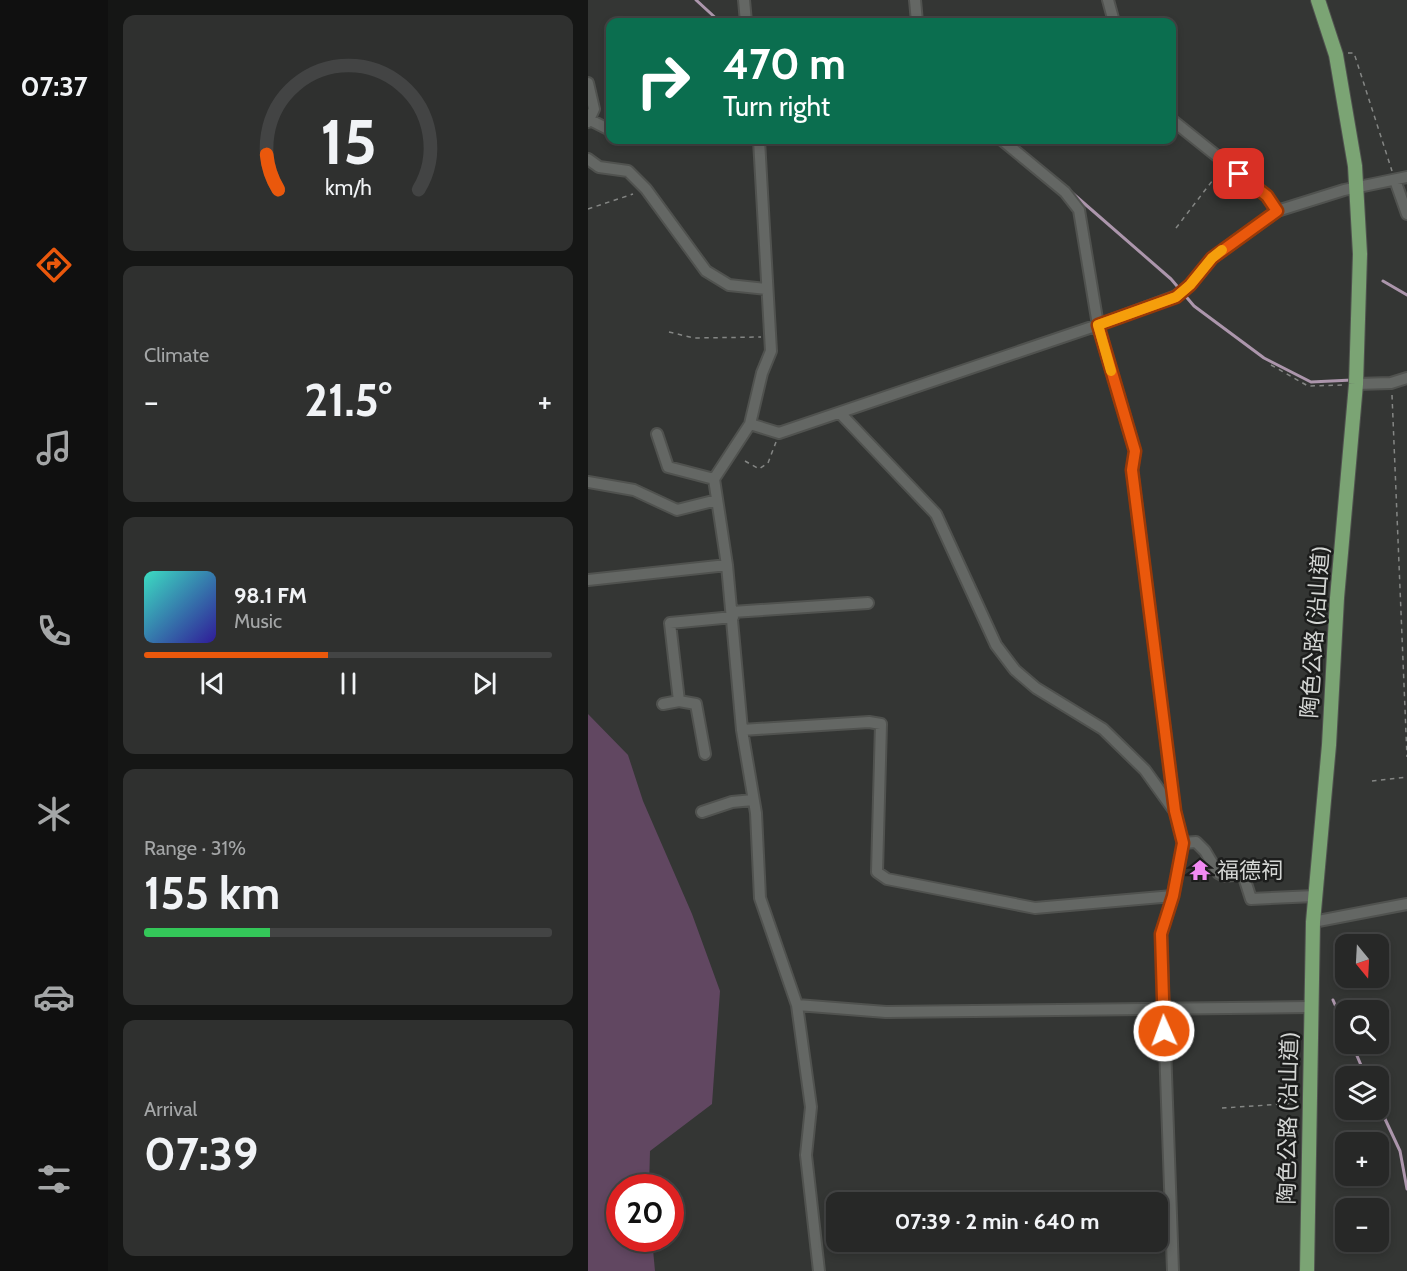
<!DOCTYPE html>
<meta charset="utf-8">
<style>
body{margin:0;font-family:Cabin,"Noto Sans TC",sans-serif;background:#2f302f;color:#f1f3f6;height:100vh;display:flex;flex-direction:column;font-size:22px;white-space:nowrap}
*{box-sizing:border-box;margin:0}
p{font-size:20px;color:#a4a6a7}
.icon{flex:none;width:33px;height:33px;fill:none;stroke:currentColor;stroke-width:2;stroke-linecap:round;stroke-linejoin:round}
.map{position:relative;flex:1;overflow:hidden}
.drawer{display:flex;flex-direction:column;gap:15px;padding:15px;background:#151615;width:480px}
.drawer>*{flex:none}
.banner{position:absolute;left:18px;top:18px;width:570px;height:126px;border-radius:12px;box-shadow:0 3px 9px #0003,0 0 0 2px #434444;background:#0b6e4f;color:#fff;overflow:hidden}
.needle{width:39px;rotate:162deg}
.fabs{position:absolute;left:747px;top:934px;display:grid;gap:12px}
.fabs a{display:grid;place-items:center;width:54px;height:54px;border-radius:12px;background:#272827;box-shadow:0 3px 9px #0003,0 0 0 2px #434444;font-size:30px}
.speed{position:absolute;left:18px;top:1174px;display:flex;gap:12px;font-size:30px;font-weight:700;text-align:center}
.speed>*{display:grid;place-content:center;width:78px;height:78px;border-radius:50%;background:#272827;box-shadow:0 3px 9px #0003,0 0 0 2px #434444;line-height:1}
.speed .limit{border:9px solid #d22;background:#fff;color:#111}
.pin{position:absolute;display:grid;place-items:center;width:51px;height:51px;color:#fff;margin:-26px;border-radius:12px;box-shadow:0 3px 9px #0006}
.me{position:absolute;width:66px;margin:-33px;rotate:358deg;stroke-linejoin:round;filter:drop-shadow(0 0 4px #0008)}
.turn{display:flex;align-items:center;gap:21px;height:126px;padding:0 18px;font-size:27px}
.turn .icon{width:78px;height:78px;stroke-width:2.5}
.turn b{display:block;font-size:42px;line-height:51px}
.big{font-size:45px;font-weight:700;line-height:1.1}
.drawer .tile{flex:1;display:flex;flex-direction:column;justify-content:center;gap:9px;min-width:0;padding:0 21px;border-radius:12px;background:#2f302f}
.drawer .dial{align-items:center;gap:0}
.dial svg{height:156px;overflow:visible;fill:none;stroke:#434444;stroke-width:7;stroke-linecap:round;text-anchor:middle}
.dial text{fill:#f1f3f6;stroke:none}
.song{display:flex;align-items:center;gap:18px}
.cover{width:72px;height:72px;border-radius:9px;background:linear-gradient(135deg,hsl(170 70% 55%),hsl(250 70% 35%))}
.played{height:6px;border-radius:3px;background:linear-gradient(90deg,#ea580c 45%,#434444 45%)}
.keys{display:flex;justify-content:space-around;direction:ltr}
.heat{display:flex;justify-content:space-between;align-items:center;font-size:33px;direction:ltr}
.charge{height:9px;border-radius:4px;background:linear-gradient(90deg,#34c759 31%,#434444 0)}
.trip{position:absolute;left:238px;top:1192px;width:342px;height:60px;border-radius:12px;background:#272827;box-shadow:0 3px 9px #0003,0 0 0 2px #434444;font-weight:700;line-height:60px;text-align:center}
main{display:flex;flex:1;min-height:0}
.tabs{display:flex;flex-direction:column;width:108px;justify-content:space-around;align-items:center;background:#101010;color:#a4a6a7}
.tabs .icon{width:42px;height:42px}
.tabs .selected{color:#ea580c}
.tabs b{font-size:27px;color:#f1f3f6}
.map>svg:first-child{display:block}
</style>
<main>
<nav class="tabs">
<b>07:37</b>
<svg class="icon selected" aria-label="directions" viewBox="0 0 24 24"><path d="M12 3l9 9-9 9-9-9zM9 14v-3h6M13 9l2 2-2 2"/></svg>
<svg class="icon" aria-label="music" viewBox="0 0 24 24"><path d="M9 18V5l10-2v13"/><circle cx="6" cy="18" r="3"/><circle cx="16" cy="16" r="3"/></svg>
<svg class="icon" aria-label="phone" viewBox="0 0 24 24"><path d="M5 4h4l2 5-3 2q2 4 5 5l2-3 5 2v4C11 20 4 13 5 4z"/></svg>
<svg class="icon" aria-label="climate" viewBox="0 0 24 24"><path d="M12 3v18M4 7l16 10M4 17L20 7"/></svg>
<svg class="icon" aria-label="car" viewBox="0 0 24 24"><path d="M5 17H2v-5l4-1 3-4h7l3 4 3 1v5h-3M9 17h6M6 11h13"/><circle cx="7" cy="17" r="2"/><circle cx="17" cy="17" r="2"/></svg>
<svg class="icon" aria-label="filters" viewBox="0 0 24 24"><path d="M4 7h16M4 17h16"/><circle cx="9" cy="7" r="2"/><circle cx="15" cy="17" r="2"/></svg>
</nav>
<section class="drawer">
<div class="tile dial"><svg viewBox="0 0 100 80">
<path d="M14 69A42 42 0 1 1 86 69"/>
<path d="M14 69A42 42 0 0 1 8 51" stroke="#ea580c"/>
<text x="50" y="56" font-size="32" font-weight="700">15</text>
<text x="50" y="72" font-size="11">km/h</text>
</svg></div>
<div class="tile"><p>Climate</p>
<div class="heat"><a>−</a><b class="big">21.5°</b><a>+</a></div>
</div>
<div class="tile">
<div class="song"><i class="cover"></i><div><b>98.1 FM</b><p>Music</p></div></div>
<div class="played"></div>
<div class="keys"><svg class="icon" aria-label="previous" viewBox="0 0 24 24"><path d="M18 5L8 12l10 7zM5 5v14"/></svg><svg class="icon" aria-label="pause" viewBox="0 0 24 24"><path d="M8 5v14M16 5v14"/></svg><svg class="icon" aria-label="next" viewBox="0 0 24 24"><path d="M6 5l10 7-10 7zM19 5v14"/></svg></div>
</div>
<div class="tile"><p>Range · 31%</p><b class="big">155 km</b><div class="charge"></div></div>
<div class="tile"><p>Arrival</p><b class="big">07:39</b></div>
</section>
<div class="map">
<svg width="819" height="1271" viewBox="0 0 819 1271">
<rect width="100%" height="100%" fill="#343634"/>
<!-- green -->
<path fill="#614761" d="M0,714L40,755L55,801L104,914L132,991L124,1104L62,1151L61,1188H32V1239H64L67,1271H0Z"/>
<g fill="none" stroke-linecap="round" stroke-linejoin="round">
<!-- stream -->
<path stroke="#ac96ac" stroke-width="3" d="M108,0L132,22
M482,191L583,279L606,306L676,358L723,382L764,380
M795,281L819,295
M745,1000L758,1030
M764,1044L778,1077
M790,1104L812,1151L819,1189"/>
<defs>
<path id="minor" d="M156,0L158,22
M327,0L329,22
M520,0L526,22
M0,83L6,109L0,122
M2,120L22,130
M584,120L679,196L689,211
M171,140L183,351L174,373L162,424L126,479L139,565L154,730L168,813L172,898L209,1005L223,1107L218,1155L231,1271
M414,140L477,192L491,210L510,325L547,451L544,470L587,811L595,843L585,896L573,934L585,1271
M0,159L11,167L40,171L58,189L118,271L141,285L179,289
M807,180L819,214
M768,384L803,383L819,378
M252,413L348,514L408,645L427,670L448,688L515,729L557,770L585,809
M162,424L191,433L510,325L588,296L602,285L624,258L689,211L756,190L819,177
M69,434L80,467L126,479
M0,482L46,490L89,510L129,500
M0,580L139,565
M144,612L280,603
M75,704L91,701
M154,730L281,722L293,724L289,872L299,879L447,908L585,896
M117,754L108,704L91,701L82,623L145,617
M114,812L144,802L165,800
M595,843L608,842L617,851L630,873L636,876L655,874L663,899L727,896
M725,922L819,904
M209,1005L298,1012L722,1007"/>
<path id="major" d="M719,1271L725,922L741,745L749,598L768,384L772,254L767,166L748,55L730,0"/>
</defs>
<!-- minor casing -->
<use href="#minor" stroke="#50524f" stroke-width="14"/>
<!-- major casing -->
<use href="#major" stroke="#50524f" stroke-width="16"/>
<!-- path -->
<path stroke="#848684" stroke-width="1.5" stroke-dasharray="4.5 4.5" stroke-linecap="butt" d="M760,53H766L804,171
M0,209L45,194
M588,228L631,172
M81,332L106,338L173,337
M683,365L720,386L755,385
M804,395L819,757
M157,461L171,469L180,463L188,442
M784,781L819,777
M634,1108L711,1103"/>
<!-- minor -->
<use href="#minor" stroke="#646764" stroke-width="10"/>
<!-- major -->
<use href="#major" stroke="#7ba474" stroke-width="14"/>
</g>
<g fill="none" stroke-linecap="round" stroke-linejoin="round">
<defs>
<path id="route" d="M576,1031L573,934L585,896L595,843L587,811L544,470L547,451L510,325L588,297L602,285L624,258L689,211L679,196L651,174"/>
</defs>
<!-- route casing -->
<use href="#route" stroke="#983908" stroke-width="15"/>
<!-- route -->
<use href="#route" stroke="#ea580c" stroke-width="10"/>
<!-- slow -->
<path stroke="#f59e0b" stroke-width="10" d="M523,371L510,325L588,297L602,285L624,258L634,250"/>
</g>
<!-- icons -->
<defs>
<symbol id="temple-bare" viewBox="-9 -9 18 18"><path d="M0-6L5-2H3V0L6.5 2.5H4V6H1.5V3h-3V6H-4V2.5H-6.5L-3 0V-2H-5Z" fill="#f28af3" stroke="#1c1d1c" stroke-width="2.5" paint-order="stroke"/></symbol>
</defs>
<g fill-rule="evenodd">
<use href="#temple-bare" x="597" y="855" width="30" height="30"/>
</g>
<g text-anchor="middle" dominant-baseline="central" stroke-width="5" stroke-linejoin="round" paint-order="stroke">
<!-- street labels -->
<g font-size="22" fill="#d4d6d4" stroke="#1c1d1c">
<text transform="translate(727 632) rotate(-86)">陶色公路 (沿山道)</text>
<text transform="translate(700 1118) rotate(-89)">陶色公路 (沿山道)</text>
</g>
<!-- poi labels -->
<g font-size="22" fill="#d4d6d4" stroke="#1c1d1c" text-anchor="start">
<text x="629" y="870">福德祠</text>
</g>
</g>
</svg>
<div class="fabs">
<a><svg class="needle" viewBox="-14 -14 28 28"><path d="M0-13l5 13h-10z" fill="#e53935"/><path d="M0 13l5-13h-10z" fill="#a4a6a7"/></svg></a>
<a><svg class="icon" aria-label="search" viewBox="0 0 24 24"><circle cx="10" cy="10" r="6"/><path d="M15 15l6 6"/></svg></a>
<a><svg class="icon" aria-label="layers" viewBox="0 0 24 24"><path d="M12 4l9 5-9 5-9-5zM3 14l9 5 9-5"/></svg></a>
<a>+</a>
<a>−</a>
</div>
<div class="speed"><div class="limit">20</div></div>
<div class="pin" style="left:651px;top:174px;background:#d93025"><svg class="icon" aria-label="arrive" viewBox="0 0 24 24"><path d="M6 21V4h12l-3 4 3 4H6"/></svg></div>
<svg class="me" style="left:576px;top:1031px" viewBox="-20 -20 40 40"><circle r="17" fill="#ea580c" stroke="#fff" stroke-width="3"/><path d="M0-11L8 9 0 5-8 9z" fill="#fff"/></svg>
<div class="trip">07:39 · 2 min · 640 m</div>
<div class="banner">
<div class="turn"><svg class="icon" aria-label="right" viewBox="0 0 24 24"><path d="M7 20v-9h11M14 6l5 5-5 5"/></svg><div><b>470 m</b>Turn right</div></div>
</div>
</div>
</main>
